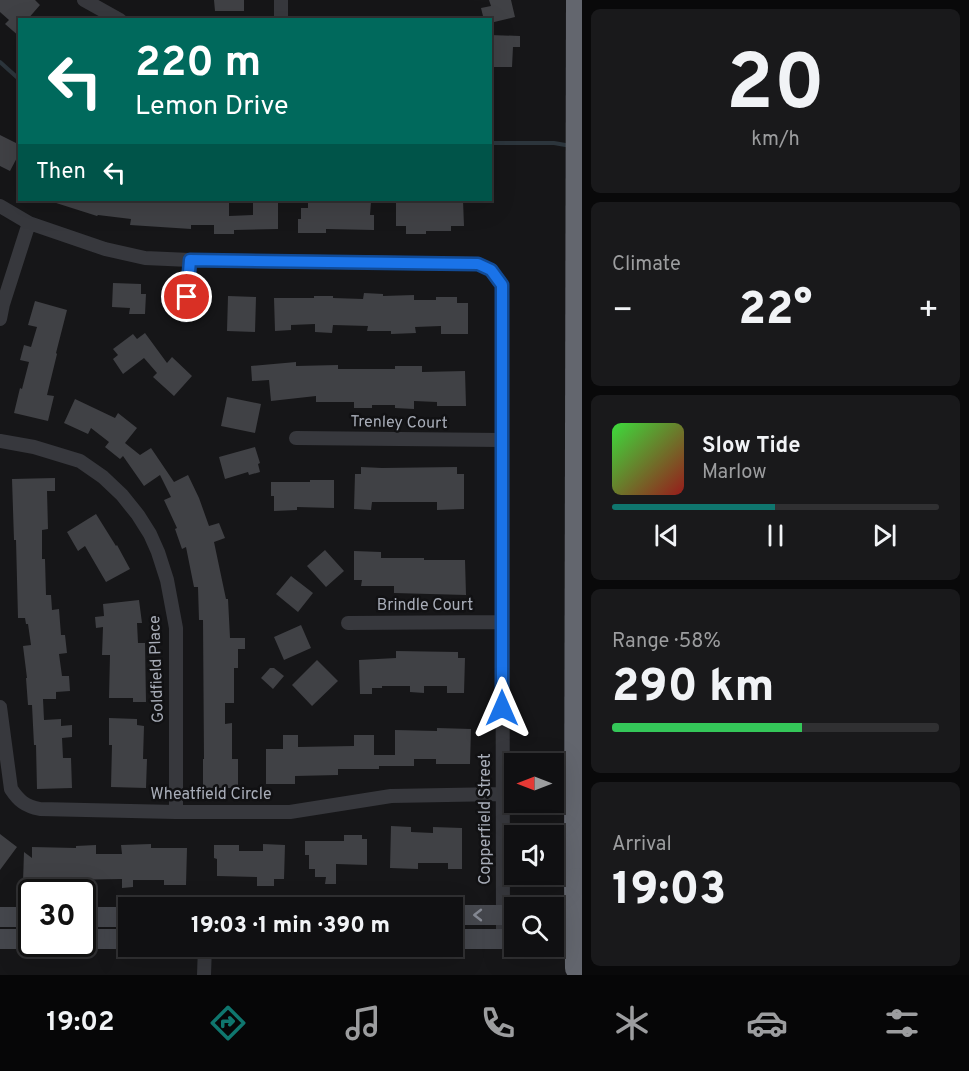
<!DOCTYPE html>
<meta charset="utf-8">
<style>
body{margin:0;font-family:Overpass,sans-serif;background:#19191b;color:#f1f3f6;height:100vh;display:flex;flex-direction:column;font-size:22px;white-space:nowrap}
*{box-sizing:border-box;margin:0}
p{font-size:20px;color:#9c9d9f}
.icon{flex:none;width:33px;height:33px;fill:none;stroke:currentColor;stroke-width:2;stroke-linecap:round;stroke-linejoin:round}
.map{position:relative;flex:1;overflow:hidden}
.drawer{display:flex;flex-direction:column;gap:9px;padding:9px;background:#09090a;width:387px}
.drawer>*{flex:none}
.banner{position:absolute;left:18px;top:18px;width:474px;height:183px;border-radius:0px;box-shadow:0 6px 24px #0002,0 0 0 2px #303032;background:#00695c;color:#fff;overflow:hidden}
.needle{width:39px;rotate:270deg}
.tools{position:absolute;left:504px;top:753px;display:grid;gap:12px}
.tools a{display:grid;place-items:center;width:60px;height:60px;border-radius:0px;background:#101012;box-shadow:0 6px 24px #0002,0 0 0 2px #303032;font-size:30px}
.speed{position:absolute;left:18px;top:879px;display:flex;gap:12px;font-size:30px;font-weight:700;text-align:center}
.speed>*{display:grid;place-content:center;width:78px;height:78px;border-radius:50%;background:#101012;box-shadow:0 6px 24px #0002,0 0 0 2px #303032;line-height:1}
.speed .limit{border:3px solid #111;border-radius:9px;background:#fff;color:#111}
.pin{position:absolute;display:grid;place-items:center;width:51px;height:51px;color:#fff;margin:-26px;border:3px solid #fff;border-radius:50%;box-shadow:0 2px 6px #0007}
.me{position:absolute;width:66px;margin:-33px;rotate:0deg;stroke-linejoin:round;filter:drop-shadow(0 0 4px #0008)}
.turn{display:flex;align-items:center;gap:21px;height:126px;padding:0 18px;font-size:27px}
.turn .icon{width:78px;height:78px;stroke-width:2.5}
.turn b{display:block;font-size:42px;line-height:51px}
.then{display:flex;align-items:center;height:57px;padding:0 18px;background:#0003;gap:12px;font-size:22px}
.big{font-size:45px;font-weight:800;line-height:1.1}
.drawer .card{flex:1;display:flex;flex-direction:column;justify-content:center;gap:9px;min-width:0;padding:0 21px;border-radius:9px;background:#19191b}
.drawer .dial{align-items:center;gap:0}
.dial b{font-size:78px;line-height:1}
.song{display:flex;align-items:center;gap:18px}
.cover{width:72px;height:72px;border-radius:9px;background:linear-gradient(135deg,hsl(120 70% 55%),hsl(0 70% 35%))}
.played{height:6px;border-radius:3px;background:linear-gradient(90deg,#0f766e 50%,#303032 50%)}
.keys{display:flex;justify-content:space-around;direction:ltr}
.heat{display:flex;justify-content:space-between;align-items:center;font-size:33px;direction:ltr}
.charge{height:9px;border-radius:4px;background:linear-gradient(90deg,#34c759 58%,#303032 0)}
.trip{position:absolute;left:118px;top:897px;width:345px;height:60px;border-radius:0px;background:#101012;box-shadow:0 6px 24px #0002,0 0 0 2px #303032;font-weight:800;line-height:60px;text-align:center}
.dock{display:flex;height:96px;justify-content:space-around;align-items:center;background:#060607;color:#9c9d9f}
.dock .icon{width:42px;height:42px}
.dock .on{color:#0f766e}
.dock b{font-size:27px;color:#f1f3f6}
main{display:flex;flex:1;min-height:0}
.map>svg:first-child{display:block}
</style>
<main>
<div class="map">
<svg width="582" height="975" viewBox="0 0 582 975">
<rect width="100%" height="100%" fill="#161618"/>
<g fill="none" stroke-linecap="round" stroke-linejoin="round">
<!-- stream -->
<path stroke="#2c353c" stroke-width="4" d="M0,62L20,80
M490,143H554L571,146"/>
</g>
<!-- building -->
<path fill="#404145" d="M0,0H35L40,5L27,20H20V37L5,24L9,20L0,12Z
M214,0H244V11H215Z
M489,0H511L515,17L490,23V20H484L481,8L491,6Z
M490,35L520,36V47H513L512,67H490Z
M0,135L20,145V152L10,171L0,166Z
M53,200H150L204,203V200L229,201V216L253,215V200H278V229L234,230V234H214V225H191V229L130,225L131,219L98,215L97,216L53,202Z
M308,200H326V201L371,202L370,215H374V230L326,229V233H298V219H301V208H308Z
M437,200H463L464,226H451V231H426V234H406V226H396V201H437Z
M113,283L141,284V294H146L145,314H129L130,308L112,307Z
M364,293L383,294V296L414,295V300H436V297H457V303H468V334H441V326L415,327L416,333L391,334V331H367L368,326L333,325L332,333L315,332V324L291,325V330L275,331L274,298H314V296H333V298L363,299Z
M228,296L256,297L255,332L227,331Z
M35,301L67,310L56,353L57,354L47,395L54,396L48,421L14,413L20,388L22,389L29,362L20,360L24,345L31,347L37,327L28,325Z
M145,333L167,363L172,357L192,376L174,396L153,377L157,373L144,358L123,374L113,359L118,355L113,349L133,334L137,339Z
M296,362V366L338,365V369H395V366H422V372L465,371L466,406H437V402L414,401V409L395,408V405H372V408H354V402H316V396L271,401L269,380L252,381L251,366Z
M227,397L261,404L255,433L221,426Z
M75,399L115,418L118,413L137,428L125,443L140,455L151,448L174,482L188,475L199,498L209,526L219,523L225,538L214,542L226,599H228L230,638H245V649H238V668H234V703H225V724L232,723V759H238V788H203V759H204L203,620H199L198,587H194L186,547L182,549L175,529L177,528L164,500L171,497L160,475L144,486L123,456L120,459L105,447L109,442L91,428L88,434L64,423Z
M255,447L260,463L258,464L260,472L249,475L248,472L225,479L219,457Z
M361,467L382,468L457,467V474H464V509L437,510V502H372L371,510L354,509L355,474H361Z
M55,478V491H47L48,529L42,530V559H45L46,595H51L52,610L59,609L61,635H65L67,653L59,654L62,676H69L70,691L56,692V699H43L44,720L61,719V726L72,725V737L62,738L63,758H71L72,788L37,789L36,745H34L32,705H28L26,678H27L23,646L31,645L28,624H26L25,618H18L16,540H14L12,479Z
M310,480H334V508L297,507V510L274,511V496H271V482H310Z
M96,514L116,546L117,545L130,569L106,582L85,546L78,551L67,532Z
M325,550L344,571L326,587L307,566Z
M354,551L381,552V558H424V560H465L466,595L394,593V586H361L362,580H354Z
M291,576L313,593L298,612L276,594Z
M139,600L142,623H137L138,643H145L146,702H133V698H109L110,655H102L103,627L96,628L95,617L104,616L103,604Z
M301,625L311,648L284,660L274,637Z
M396,651L458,652V658H465L464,693H447V686H424V693L410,692V686H382V688H372V694H360L359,660L396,658Z
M317,660L338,681L312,706L292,685Z
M270,668H274L284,676L273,689L261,678Z
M109,718L137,719V725L144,726L143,759H147L146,788L111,787L112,745H109Z
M437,728L471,729L470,764H436V759H414V766H379V769H338V775L295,776V784H266V749H283V735H298V747L354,746V735H374V755H395V730L437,731Z
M391,826L411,827V832L433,833V827L462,828V869H448V863H418V869L390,868Z
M0,834L17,847L0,870Z
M344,835H362V839H367V865L336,864V884H325L326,877H315V869H309V855H305V841H344Z
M151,844V848H187L186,885H164V880H133V887L122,888V879L61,880V882H23L24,852L32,858V847L76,848V846L96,845V854H122L121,845Z
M263,844L285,845L284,879H274V886H257V877L217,876V859L214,858V845H239V851H263Z"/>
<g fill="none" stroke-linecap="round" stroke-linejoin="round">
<!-- street -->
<path stroke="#37383d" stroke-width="14" d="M84,0L120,20
M281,0V20
M0,206L29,223L105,249L145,258L190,260L478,264L491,270L502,285L503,939
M185,316L190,260
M0,319L3,304L29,223
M296,438L501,440
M0,441L34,447L80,461L103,477L122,495L138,515L150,534L158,552L167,580L176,628V812
M348,623L502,622
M0,707L11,789C19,801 25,806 40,809L176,812H290L391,796L502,794
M204,975L205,946"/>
<!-- secondary -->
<path stroke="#45474d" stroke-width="20" d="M554,913H582
M453,915H514
M0,917H32
M82,917H129
M0,939H32
M82,939H129
M453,939H514
M554,939L582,938"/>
<!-- highway -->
<path stroke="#63666e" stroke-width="24" d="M576,880L578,0"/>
<!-- highway-bridge -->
<path stroke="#63666e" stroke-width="24" d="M576,880L577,968"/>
</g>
<!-- one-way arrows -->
<defs><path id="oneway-chevron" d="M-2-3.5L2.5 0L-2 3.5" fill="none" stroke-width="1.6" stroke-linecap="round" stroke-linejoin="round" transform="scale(1.5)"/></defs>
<use stroke="#858993" href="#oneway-chevron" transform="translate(478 915) rotate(180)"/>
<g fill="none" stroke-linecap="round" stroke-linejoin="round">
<defs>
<path id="route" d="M187,297L190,260L478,264L491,270L502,285V708"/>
</defs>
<!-- route casing -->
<use href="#route" stroke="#114b97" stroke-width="15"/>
<!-- route -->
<use href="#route" stroke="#1a73e8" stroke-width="10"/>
</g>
<g text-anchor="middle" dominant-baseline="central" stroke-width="5" stroke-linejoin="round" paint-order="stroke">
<!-- street labels -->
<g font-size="16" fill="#a8adb8" stroke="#111113">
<text transform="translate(399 423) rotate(1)">Trenley Court</text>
<text x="425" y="606">Brindle Court</text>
<text transform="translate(157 669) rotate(-92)">Goldfield Place</text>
<text x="211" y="795">Wheatfield Circle</text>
<text transform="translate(486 819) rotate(-90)">Copperfield Street</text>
</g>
</g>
</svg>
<div class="tools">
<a><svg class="needle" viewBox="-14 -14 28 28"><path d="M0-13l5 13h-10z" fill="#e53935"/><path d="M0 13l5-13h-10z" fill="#9c9d9f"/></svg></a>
<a><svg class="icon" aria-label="sound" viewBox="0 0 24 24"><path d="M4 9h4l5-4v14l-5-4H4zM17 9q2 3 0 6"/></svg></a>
<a><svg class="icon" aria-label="search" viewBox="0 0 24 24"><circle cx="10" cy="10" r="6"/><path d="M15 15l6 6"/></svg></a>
</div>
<div class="speed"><div class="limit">30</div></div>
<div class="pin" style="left:187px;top:297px;background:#d93025"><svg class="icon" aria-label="arrive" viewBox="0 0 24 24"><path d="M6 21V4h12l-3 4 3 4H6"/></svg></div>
<svg class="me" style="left:502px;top:708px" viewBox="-20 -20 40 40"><path d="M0-17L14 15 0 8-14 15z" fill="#1a73e8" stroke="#fff" stroke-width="4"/></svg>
<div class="trip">19:03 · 1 min · 390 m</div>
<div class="banner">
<div class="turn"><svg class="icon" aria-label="left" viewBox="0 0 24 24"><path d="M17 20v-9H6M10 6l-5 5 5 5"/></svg><div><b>220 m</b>Lemon Drive</div></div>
<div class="then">Then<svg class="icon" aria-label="left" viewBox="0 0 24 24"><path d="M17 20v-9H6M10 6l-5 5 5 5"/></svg></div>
</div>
</div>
<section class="drawer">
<div class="card dial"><b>20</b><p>km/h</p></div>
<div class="card"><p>Climate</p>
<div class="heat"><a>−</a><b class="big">22°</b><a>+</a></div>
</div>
<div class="card">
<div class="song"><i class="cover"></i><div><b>Slow Tide</b><p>Marlow</p></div></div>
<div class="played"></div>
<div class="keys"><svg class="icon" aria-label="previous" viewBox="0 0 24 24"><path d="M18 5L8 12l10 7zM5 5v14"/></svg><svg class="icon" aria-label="pause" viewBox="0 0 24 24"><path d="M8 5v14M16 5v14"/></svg><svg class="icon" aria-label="next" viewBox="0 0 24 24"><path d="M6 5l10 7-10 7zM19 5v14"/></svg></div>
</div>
<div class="card"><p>Range · 58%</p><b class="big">290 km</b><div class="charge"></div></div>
<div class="card"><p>Arrival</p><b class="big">19:03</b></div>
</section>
</main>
<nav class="dock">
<b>19:02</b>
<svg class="icon on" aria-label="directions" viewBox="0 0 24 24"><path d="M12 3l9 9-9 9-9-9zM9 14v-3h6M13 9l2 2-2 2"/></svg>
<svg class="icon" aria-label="music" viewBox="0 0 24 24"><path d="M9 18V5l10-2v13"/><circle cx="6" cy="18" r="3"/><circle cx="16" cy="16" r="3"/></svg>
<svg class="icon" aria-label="phone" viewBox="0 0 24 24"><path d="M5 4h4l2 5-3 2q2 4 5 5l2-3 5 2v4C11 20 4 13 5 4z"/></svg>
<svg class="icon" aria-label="climate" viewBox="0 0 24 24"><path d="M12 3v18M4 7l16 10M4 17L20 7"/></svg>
<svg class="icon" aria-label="car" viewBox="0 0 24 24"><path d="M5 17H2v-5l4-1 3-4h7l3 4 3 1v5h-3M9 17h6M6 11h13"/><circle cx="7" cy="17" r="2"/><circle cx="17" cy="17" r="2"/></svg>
<svg class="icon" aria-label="filters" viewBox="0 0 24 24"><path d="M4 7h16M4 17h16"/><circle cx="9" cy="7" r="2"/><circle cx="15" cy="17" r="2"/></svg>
</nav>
